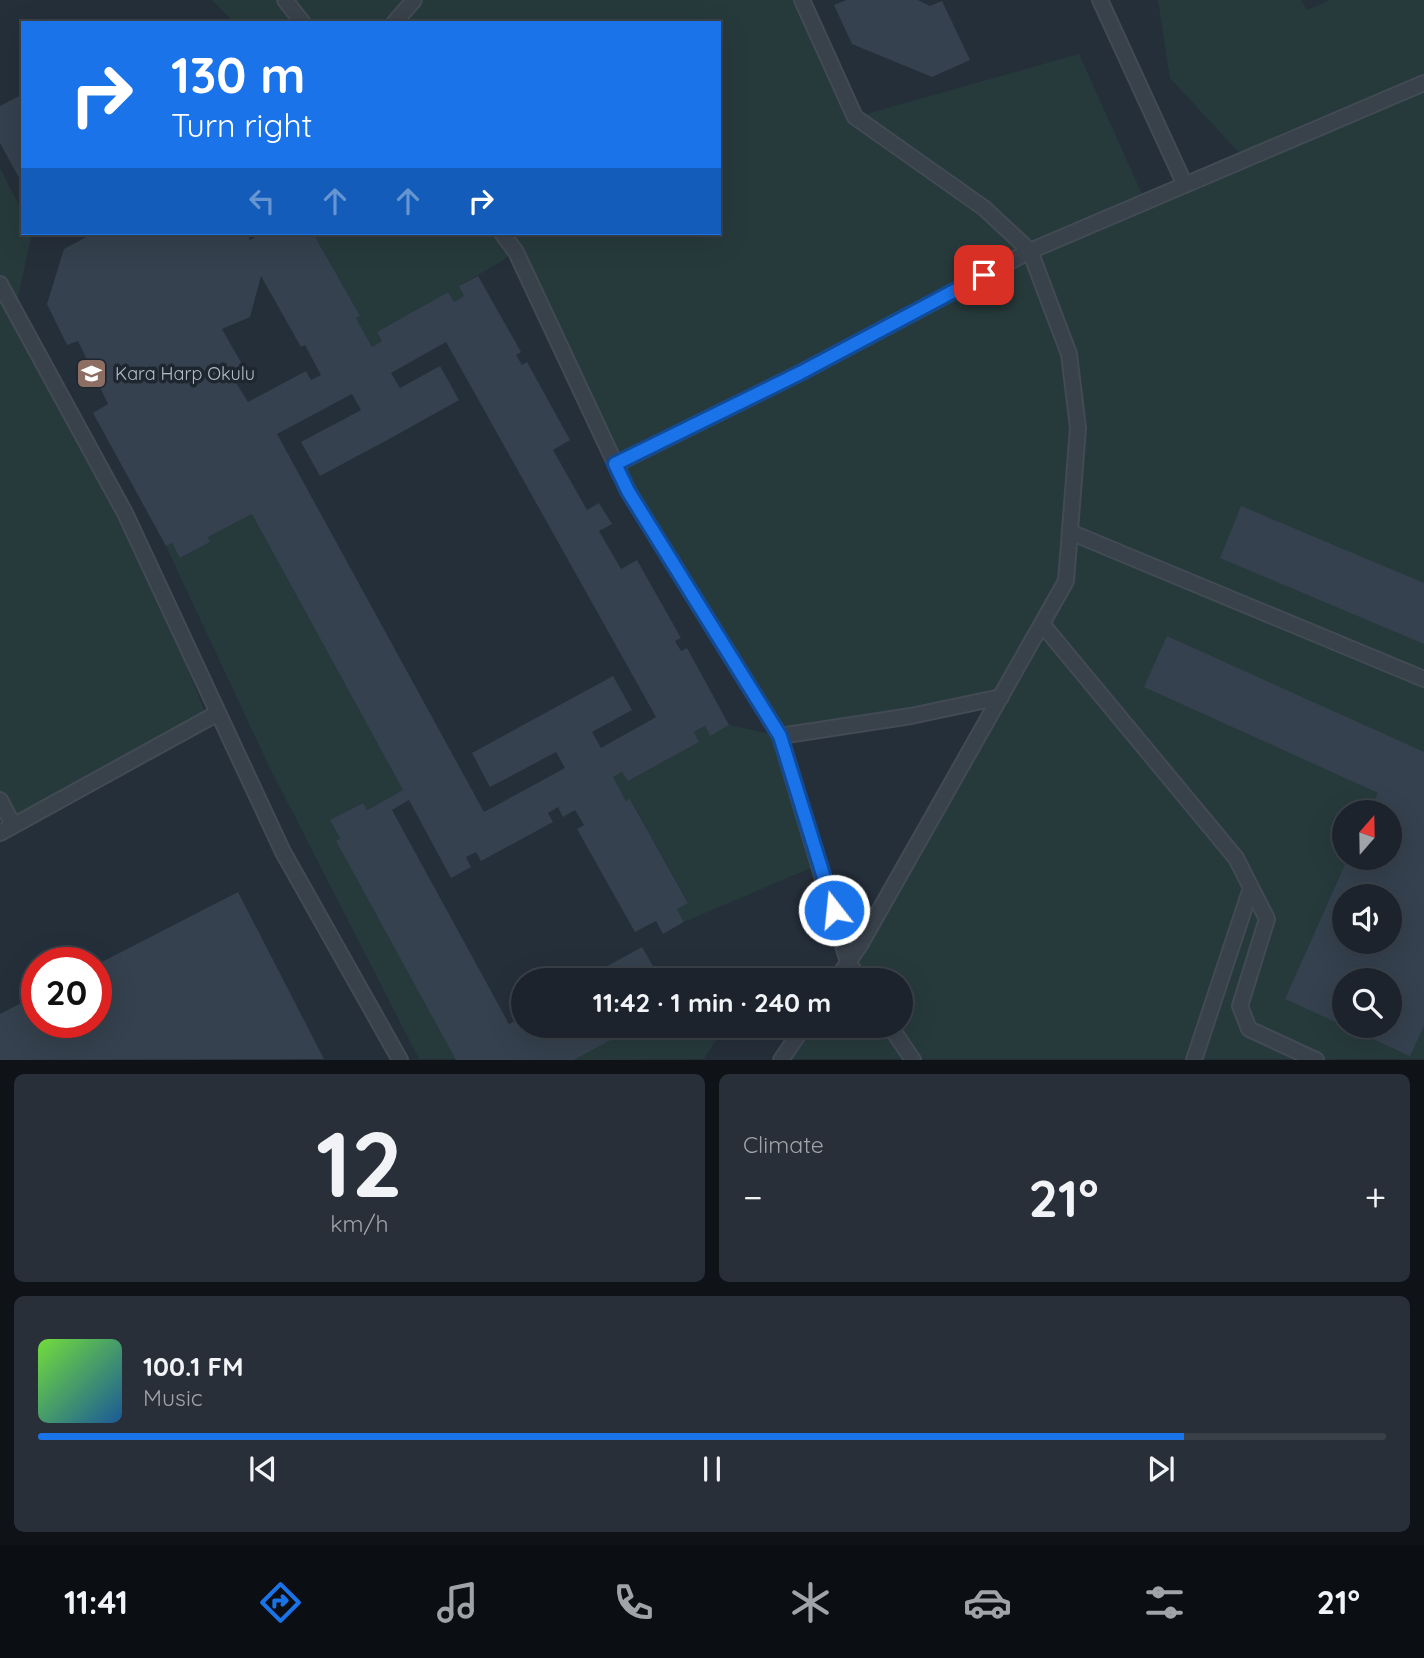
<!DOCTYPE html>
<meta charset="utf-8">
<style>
body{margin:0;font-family:Quicksand,sans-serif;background:#292f38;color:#f1f3f6;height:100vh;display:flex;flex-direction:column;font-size:26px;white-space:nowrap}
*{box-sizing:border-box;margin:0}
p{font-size:23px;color:#a0a4a9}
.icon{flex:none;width:38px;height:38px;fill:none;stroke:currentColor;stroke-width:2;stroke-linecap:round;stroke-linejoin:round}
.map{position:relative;height:1060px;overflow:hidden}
.drawer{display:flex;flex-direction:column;gap:14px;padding:14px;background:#0f1318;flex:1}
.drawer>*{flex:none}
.hud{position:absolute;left:21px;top:21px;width:700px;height:214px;border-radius:0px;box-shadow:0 7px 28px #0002,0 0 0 2px #3a4048;background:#1a73e8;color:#fff;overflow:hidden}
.needle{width:46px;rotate:20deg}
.tools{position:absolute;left:1332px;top:800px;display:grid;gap:14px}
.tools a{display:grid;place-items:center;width:70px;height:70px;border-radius:50%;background:#1c232c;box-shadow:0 7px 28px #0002,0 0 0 2px #3a4048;font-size:35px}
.speed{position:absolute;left:21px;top:947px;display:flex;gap:14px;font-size:35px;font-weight:700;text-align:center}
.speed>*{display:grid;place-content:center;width:91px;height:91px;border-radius:50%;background:#1c232c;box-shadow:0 7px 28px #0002,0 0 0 2px #3a4048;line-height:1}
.speed .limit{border:10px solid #d22;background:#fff;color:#111}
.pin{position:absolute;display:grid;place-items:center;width:60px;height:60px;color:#fff;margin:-30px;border-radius:14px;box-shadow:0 4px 10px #0006}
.me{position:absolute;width:77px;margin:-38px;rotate:344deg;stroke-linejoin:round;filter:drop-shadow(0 0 5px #0008)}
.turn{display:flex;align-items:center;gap:24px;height:147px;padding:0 35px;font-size:32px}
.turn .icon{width:91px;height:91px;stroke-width:2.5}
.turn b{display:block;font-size:49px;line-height:60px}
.lanes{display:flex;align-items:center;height:66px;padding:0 35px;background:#0003;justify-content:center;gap:35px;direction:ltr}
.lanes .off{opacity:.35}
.big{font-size:52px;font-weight:700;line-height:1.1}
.drawer .widget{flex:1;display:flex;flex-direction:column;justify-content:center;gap:10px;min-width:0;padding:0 24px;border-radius:10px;background:#292f38}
.drawer .dial{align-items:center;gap:0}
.dial b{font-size:91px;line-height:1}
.song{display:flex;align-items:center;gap:21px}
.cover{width:84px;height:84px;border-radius:10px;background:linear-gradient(135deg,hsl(100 70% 55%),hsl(210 70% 35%))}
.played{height:7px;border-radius:4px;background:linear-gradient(90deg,#1a73e8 85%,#3a4048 85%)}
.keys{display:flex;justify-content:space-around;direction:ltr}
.heat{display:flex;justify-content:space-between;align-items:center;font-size:38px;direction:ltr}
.drawer .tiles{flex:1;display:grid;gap:14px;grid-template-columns:1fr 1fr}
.widget:last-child{grid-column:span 2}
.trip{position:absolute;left:511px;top:968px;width:402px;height:70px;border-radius:35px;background:#1c232c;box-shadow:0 7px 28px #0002,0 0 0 2px #3a4048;font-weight:700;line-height:70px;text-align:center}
.dock{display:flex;height:112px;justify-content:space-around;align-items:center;background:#0b0e12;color:#a0a4a9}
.dock .icon{width:49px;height:49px}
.dock .selected{color:#1a73e8}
.dock b{font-size:32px;color:#f1f3f6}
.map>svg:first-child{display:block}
</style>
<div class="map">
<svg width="1424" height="1060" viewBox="0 0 1424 1060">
<rect width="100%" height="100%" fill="#252f3a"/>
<!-- green -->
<path fill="#273a3b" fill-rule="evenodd" d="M212,0H802L856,117L1079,54L1145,201L1245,159L1170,78L1158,0H1301L1307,10L1330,0H1424V1059H781L804,1026H901V980H836L1000,697L780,736L820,864L684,922L677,909L688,902L631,800L626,801L613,777L622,772L628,781L699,742L694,732L705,726L710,735L729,725L779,736L628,491L515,253L459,286L464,296L454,302L448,292L377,332L382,341L372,347L356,318L359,315L313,233H719V23H235ZM1344,812H1390V858H1344ZM1344,896H1390V942H1344ZM1344,980H1390V1026H1344Z
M0,168L23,213V233H32L15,311L125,513L207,717L13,825L0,800Z
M252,514L403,790L367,810L362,803L331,820L340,838L336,841L456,1059H419L269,766L166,546L172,543L181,558L210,542L208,537Z
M637,1026H725L704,1059L574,1060Z"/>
<!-- building -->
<path fill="#35414e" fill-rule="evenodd" d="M846,0H918L930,6L942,1L970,60L932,77L852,44L834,5Z
M23,94V185L0,143V106Z
M94,233H246L250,240L263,233H313L360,316L356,318L372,347L382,341L377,332L448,292L454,302L464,296L459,286L478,276L521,352L516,355L522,365L527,362L570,440L553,450L587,510L599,503L612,524L599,531L621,569L637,560L681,638L675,641L681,651L687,648L729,725L710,736L705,726L694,732L699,742L628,781L622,772L613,777L626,801L630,799L688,903L677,909L684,922L663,934L656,921L635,932L577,829L584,825L575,810L563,817L558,807L548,813L553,822L481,861L476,852L466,857L471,867L451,878L409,800L392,810L509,1024L523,1017V1026H637L574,1060H456L336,841L340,838L330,820L363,803L367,810L403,790L252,514L208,537L210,542L180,558L172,543L166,546L93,413L108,404L78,341L67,345L47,304L64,249ZM261,276L301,347L305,345L321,375L311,380L306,371L248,402L230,373L243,366L222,329L250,317ZM446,342L656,717L601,748L592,732L632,710L613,676L472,753L490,787L556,752L565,768L484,812L277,434L352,394L361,410L301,442L320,476L391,438L459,400L440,366L400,388L391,373Z
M1241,506L1424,583V644L1220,558Z
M1167,636L1424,752V1026L1410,1056L1285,999L1348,858H1390V812H1369L1378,793L1144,687ZM1344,896H1390V942H1344ZM1344,980H1390V1026H1344Z
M238,892L324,1059L0,1060V1014L37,995V1022H96V965Z
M642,947L661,980H582Z"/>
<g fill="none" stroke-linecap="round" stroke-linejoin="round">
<defs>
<path id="lane" d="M285,0L303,23
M802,0L855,117L984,208L1030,251L1069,354L1078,428L1066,581L860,945L836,980
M1100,0L1185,185
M394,23L414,0
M502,233L516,252L628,491L780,736L848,962L860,980
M0,284L125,513L283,852L400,1060
M616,464L800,373L1030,251L1424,83
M1070,532L1424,679
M1042,624L1236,858L1267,919L1240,1006L1249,1029L1316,1060
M780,736L911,716L1001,697
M0,800L13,825
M0,833L218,713
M890,1026L913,1060
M781,1060L804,1026
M1194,1060L1251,888"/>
</defs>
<!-- lane casing -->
<use href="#lane" stroke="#424a54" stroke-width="18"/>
<!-- lane -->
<use href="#lane" stroke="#39414b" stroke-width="14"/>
</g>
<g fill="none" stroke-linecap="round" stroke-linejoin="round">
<defs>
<path id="route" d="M834,910L780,736L628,491L615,464L800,373L984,275"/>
</defs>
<!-- route casing -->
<use href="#route" stroke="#114b97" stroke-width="18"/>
<!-- route -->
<use href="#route" stroke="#1a73e8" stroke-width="12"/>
</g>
<!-- icons -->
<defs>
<symbol id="school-square" viewBox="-11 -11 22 22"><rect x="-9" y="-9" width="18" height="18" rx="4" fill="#8d6e63" stroke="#1e2630"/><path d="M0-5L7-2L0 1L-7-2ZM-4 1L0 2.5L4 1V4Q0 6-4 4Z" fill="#fff"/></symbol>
</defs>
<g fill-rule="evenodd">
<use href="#school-square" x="74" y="356" width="35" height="35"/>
</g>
<g text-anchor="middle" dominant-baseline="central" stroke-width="7" stroke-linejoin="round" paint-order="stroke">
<!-- poi labels -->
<g font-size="18" fill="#b4bcc6" stroke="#1e2630" text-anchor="start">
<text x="115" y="373">Kara Harp Okulu</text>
</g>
</g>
</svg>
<div class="tools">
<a><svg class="needle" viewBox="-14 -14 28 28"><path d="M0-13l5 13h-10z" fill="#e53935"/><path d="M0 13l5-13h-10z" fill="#a0a4a9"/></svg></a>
<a><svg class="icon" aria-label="sound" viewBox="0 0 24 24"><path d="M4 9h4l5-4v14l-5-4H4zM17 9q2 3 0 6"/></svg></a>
<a><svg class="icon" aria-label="search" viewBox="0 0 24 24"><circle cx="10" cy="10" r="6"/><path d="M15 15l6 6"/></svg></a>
</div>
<div class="speed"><div class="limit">20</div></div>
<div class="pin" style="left:984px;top:275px;background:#d93025"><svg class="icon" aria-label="arrive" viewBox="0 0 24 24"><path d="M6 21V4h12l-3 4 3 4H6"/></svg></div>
<svg class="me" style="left:834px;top:910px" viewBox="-20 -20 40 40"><circle r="17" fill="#1a73e8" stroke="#fff" stroke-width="3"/><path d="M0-11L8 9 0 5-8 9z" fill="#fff"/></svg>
<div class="trip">11:42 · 1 min · 240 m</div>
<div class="hud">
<div class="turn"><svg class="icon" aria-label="right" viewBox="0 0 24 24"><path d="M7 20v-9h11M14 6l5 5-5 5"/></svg><div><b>130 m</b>Turn right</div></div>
<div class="lanes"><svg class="icon off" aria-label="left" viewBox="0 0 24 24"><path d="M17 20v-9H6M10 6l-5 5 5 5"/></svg><svg class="icon off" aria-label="ahead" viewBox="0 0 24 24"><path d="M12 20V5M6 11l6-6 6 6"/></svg><svg class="icon off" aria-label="ahead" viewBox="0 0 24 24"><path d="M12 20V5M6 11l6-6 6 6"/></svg><svg class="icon" aria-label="right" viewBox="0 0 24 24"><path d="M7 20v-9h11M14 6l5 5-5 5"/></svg></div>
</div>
</div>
<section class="drawer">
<div class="tiles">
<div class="widget dial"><b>12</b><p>km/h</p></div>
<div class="widget"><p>Climate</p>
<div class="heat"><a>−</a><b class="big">21°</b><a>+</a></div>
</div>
<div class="widget">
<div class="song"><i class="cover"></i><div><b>100.1 FM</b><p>Music</p></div></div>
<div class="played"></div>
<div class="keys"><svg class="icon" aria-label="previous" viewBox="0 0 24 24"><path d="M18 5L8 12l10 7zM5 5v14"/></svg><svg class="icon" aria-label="pause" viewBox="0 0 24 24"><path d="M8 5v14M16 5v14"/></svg><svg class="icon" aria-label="next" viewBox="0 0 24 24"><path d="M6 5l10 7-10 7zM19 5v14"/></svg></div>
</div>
</div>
</section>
<nav class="dock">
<b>11:41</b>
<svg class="icon selected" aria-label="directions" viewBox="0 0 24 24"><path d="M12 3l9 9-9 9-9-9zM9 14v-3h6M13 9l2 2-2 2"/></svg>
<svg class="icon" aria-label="music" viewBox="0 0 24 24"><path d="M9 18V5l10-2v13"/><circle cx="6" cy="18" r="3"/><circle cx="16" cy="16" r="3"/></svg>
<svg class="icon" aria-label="phone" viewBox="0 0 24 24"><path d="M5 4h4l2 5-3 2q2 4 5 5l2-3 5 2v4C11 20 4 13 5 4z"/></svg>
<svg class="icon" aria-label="climate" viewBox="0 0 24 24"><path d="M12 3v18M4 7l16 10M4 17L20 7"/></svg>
<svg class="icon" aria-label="car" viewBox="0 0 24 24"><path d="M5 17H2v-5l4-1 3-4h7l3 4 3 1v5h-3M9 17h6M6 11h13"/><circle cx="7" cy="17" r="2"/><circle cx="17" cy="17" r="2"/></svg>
<svg class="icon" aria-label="filters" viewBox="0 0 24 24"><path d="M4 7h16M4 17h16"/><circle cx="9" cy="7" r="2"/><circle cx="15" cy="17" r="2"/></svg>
<b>21°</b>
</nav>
